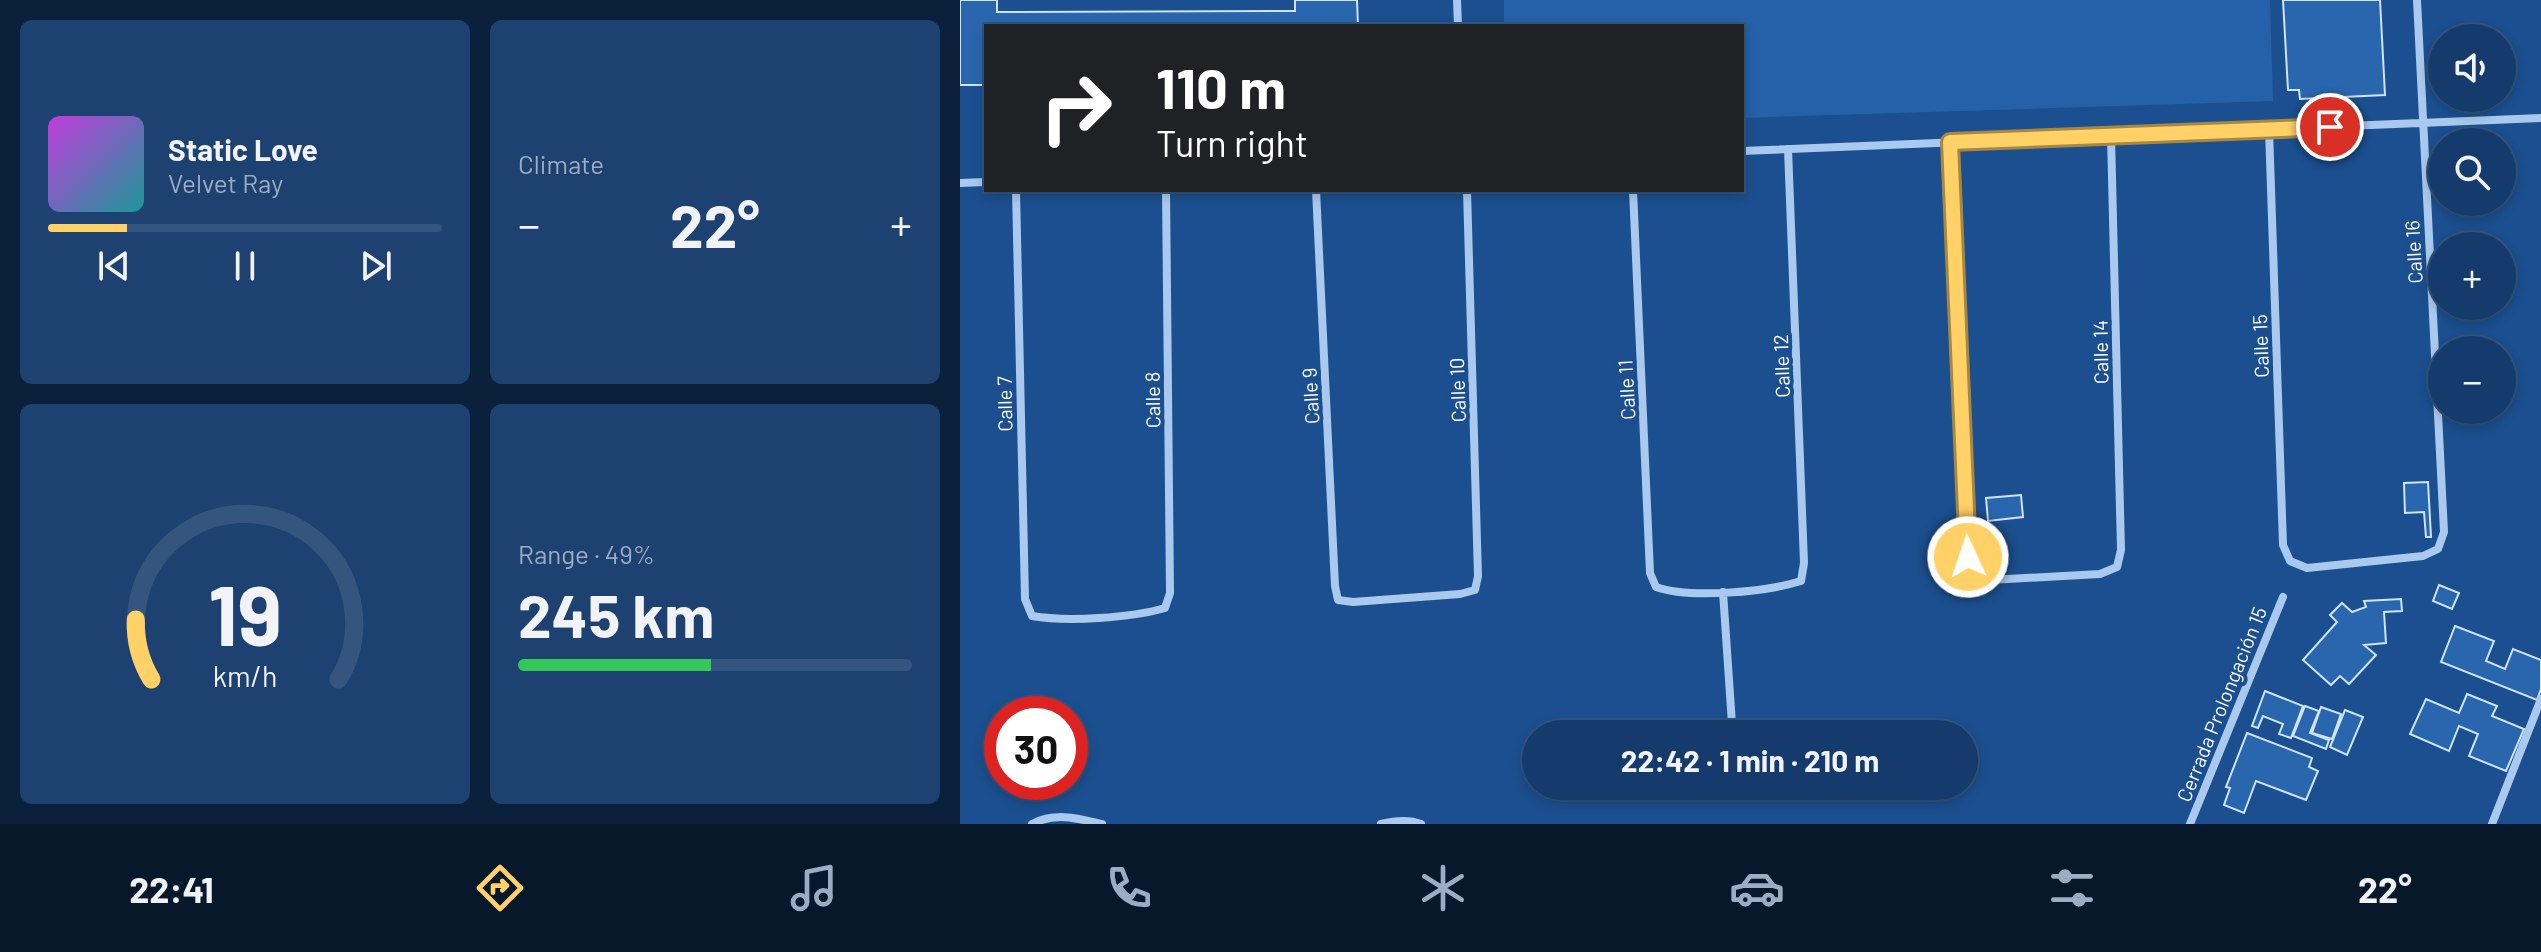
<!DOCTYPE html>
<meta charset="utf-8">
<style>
body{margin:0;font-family:Barlow,sans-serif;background:#1d4271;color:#f1f3f6;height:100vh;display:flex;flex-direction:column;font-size:30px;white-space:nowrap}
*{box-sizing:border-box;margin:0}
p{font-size:26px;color:#9dadc1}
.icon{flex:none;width:44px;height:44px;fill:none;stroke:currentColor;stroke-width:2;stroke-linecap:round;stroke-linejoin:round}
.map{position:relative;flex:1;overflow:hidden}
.panel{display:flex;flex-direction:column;gap:20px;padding:20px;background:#0b203b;width:960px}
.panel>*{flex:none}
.banner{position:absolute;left:24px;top:24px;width:760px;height:168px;border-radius:0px;box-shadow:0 4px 12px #0003,0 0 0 2px #33557e;background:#202124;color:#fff;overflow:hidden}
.buttons{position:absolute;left:1468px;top:24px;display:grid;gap:16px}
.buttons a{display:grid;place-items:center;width:88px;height:88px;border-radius:50%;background:#143b6b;box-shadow:0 4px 12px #0003,0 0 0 2px #33557e;font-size:40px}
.speed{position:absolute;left:24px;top:696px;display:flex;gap:16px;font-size:40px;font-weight:700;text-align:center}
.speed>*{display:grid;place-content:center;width:104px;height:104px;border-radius:50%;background:#143b6b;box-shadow:0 4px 12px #0003,0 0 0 2px #33557e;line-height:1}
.speed .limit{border:12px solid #d22;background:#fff;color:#111}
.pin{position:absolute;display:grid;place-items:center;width:68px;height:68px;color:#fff;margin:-34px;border:4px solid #fff;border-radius:50%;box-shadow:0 2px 8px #0007}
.me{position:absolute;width:88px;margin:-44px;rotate:357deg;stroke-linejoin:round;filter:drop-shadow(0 0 6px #0008)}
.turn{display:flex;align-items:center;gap:28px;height:168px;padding:0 40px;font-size:36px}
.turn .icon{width:104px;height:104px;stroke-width:2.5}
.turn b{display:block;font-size:56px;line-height:68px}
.big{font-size:60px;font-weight:700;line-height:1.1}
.panel .widget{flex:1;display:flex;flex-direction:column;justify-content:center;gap:12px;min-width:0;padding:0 28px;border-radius:12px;background:#1d4271}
.panel .dial{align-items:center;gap:0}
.dial svg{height:208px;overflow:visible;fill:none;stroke:#33557e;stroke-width:7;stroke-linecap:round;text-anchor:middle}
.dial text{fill:#f1f3f6;stroke:none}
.song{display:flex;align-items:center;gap:24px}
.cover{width:96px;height:96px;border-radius:12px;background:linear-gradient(135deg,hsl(290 70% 55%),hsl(180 70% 35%))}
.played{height:8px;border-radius:4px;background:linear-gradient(90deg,#ffd166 20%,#33557e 20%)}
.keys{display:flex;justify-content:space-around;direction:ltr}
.heat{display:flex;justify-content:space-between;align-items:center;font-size:44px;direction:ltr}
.charge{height:12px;border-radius:6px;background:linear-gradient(90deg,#34c759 49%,#33557e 0)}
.panel .tiles{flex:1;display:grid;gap:20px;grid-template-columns:repeat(2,1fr)}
.trip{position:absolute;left:562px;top:720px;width:456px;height:80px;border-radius:40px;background:#143b6b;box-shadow:0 4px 12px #0003,0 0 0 2px #33557e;font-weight:700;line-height:80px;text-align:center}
.menu{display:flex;height:128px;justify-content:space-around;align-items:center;background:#08182b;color:#9dadc1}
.menu .icon{width:56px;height:56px}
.menu .on{color:#ffd166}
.menu b{font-size:36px;color:#f1f3f6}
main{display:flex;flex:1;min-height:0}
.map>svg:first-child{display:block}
</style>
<main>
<section class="panel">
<div class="tiles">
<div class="widget">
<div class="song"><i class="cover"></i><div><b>Static Love</b><p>Velvet Ray</p></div></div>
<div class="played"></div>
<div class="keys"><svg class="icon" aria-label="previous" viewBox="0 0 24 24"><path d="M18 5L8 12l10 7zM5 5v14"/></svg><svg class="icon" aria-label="pause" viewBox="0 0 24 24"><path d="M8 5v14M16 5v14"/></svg><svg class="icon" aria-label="next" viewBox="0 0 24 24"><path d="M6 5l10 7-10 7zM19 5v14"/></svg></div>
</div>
<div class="widget"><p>Climate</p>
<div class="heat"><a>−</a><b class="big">22°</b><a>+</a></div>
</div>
<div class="widget dial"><svg viewBox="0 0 100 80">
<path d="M14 69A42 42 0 1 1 86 69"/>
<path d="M14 69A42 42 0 0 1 8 46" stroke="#ffd166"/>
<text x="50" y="56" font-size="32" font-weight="700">19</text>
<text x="50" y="72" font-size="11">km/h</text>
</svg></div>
<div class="widget"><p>Range · 49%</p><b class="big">245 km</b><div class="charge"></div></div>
</div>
</section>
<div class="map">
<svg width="1581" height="824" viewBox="0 0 1581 824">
<rect width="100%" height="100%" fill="#1b4f8f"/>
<!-- green -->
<path fill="#2461a8" d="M544,0H1310L1313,101L782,118V26H544Z"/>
<!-- building -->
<path fill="#2a66ad" stroke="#cfe3fa" stroke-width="2" d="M0,0H37V12L335,11V0H397L398,26H26V85H0Z
M1323,0H1420L1425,95L1340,99L1339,90H1328Z
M1468,482L1471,537H1466L1464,512L1445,513L1444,483Z
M1061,495L1063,517L1028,521L1026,498Z
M1479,585L1499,593L1492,609L1473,601Z
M1441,599L1442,611L1424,612L1426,643L1404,645L1416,655L1389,684L1380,676L1371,685L1343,660L1377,622L1370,615L1382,603L1392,612L1406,607L1404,601Z
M1495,626L1534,641L1526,661L1545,669L1553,649L1581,660V689L1577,700L1481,662Z
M1305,691L1343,706L1331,738L1319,734L1323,724L1303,716L1298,728L1292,726Z
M1507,694L1537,706L1532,716L1564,729L1546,771L1509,756L1518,734L1499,726L1489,751L1450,734L1466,699L1499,713Z
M1345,706L1359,711L1350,733L1369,740L1366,749L1333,736Z
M1361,707L1381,714L1372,739L1352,733Z
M1385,710L1403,717L1387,755L1370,747Z
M1287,733L1352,758L1349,767L1358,771L1346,800L1296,781L1284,813L1264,805L1270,788L1266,787Z"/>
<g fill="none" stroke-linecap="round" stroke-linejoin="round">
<!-- street -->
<path stroke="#a9c9ee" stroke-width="8" d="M497,0L498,26
M1309,129L1323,545L1330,561L1347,568L1463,556L1478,549L1484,532L1457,0
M990,142L1008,557L1013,573L1029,580L1140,574L1157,567L1161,550L1151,136
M782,151L1581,118
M0,183L26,182
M56,190L65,599L72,616C107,622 171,618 205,608L210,593L206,190
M356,190L375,586L378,600L393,602L500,594L515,590L518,576L507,190
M673,190L690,573L696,587C730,599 806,592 841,581L844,563L828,149
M763,592L772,724
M72,824C95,812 117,818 142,824
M421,824C433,821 449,819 461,824
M1230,824L1323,597
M1532,824L1581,699"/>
</g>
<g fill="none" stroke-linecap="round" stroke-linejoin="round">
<defs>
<path id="route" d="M1008,557L990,142L1370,127"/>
</defs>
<!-- route casing -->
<use href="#route" stroke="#a68842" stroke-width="20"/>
<!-- route -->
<use href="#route" stroke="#ffd166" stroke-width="14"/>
</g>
<g text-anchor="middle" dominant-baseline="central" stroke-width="8" stroke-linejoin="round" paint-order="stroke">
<!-- street labels -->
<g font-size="20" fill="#fff" stroke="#1b4f8f">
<text transform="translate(1453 252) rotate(-93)">Calle 16</text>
<text transform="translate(1300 346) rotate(-92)">Calle 15</text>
<text transform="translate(1140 352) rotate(-91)">Calle 14</text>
<text transform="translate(821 366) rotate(-92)">Calle 12</text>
<text transform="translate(497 390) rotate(-92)">Calle 10</text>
<text transform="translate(666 390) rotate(-93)">Calle 11</text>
<text transform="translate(350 396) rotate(-93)">Calle 9</text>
<text transform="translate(192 400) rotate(-91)">Calle 8</text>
<text transform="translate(44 404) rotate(-91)">Calle 7</text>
<text transform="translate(1261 704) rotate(-68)">Cerrada Prolongación 15</text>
</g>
</g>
</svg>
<div class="buttons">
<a><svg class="icon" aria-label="sound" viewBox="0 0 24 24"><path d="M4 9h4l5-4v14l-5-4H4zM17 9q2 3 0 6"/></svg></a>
<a><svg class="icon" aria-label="search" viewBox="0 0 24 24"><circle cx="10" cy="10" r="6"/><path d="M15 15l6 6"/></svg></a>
<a>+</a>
<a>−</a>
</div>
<div class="speed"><div class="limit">30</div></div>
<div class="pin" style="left:1370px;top:127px;background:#d93025"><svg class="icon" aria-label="arrive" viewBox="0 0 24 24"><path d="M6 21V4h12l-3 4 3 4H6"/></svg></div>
<svg class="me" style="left:1008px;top:557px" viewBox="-20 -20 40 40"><circle r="17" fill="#ffd166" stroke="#fff" stroke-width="3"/><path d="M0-11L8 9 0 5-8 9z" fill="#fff"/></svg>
<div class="trip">22:42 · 1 min · 210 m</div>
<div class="banner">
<div class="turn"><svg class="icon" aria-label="right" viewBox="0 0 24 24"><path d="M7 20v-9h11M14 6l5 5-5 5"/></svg><div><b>110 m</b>Turn right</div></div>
</div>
</div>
</main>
<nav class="menu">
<b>22:41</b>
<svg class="icon on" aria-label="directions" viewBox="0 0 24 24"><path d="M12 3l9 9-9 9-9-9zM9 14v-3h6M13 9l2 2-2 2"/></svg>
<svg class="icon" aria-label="music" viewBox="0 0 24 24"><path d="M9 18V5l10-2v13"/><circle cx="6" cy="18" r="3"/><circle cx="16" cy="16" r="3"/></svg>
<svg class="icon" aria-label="phone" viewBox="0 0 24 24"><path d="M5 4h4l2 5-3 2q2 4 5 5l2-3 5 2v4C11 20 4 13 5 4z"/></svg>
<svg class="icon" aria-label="climate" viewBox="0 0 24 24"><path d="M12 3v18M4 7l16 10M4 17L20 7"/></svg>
<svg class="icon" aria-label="car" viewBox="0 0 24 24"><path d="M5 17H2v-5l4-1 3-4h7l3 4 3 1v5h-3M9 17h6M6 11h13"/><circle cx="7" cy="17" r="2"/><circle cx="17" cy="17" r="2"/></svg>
<svg class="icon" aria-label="filters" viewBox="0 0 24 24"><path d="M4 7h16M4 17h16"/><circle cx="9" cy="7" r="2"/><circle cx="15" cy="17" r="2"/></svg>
<b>22°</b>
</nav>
